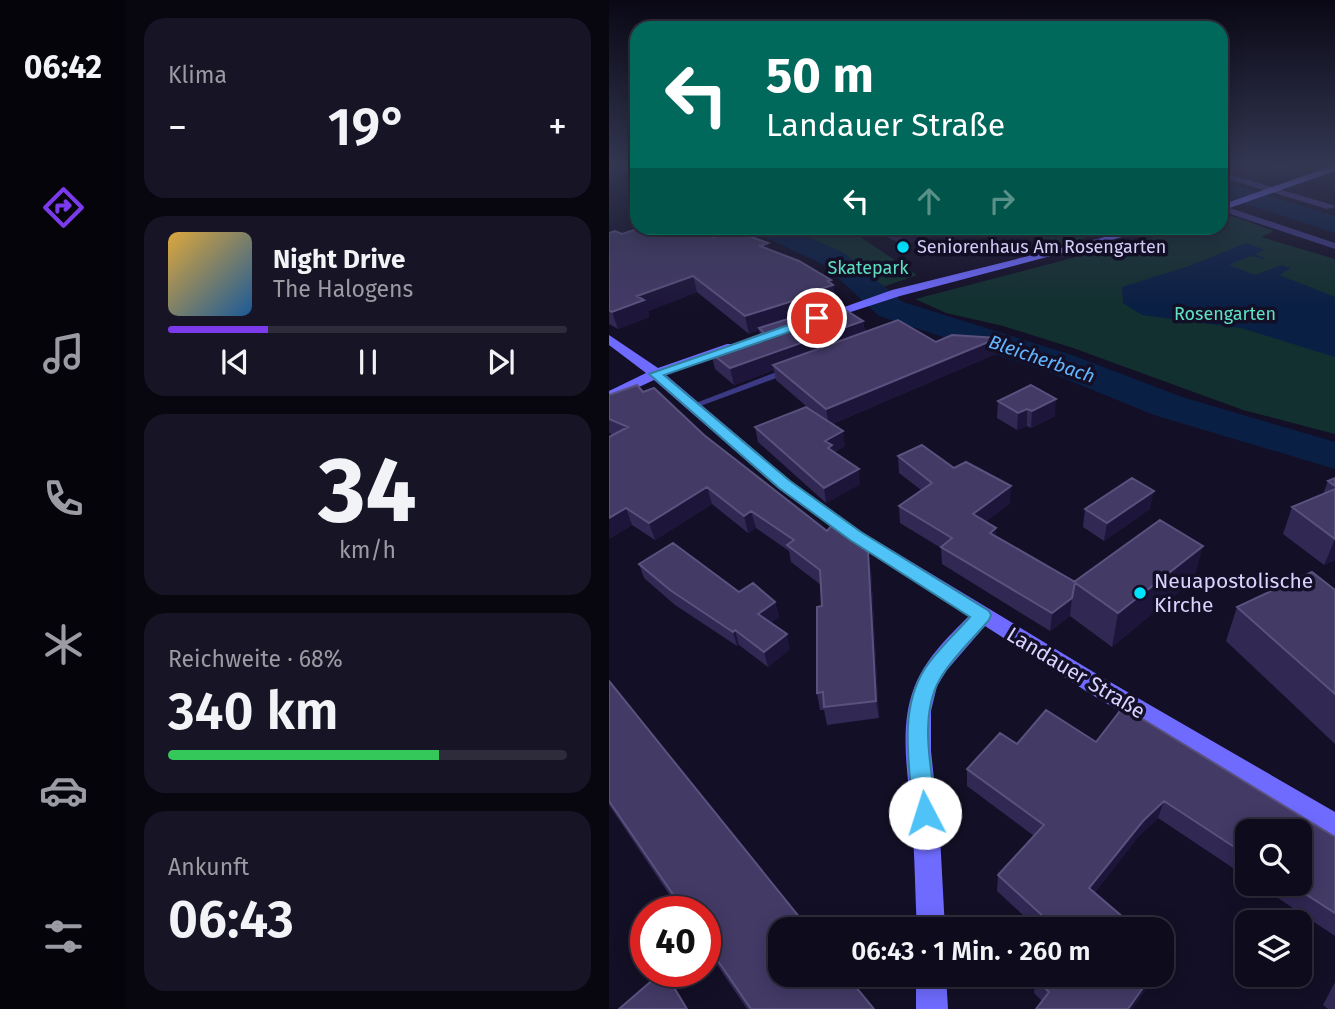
<!DOCTYPE html>
<html lang="de">
<meta charset="utf-8">
<style>
body{margin:0;font-family:"Fira Sans",sans-serif;background:#171425;color:#f1f3f6;height:100vh;display:flex;flex-direction:column;font-size:26px;white-space:nowrap}
*{box-sizing:border-box;margin:0}
p{font-size:23px;color:#9b9ba3}
.icon{flex:none;width:38px;height:38px;fill:none;stroke:currentColor;stroke-width:2;stroke-linecap:round;stroke-linejoin:round}
.map{position:relative;flex:1;overflow:hidden}
.details{display:flex;flex-direction:column;gap:18px;padding:18px;background:#08060f;width:483px}
.details>*{flex:none}
.guide{position:absolute;left:21px;top:21px;width:598px;height:214px;border-radius:21px;box-shadow:0 4px 18px #0003,0 0 0 2px #2e2b3b;background:#00695c;color:#fff;overflow:hidden}
.tools{position:absolute;left:626px;top:819px;display:grid;gap:14px}
.tools a{display:grid;place-items:center;width:77px;height:77px;border-radius:14px;background:#0e0b1c;box-shadow:0 4px 18px #0003,0 0 0 2px #2e2b3b;font-size:35px}
.speed{position:absolute;left:21px;top:896px;display:flex;gap:14px;font-size:35px;font-weight:700;text-align:center}
.speed>*{display:grid;place-content:center;width:91px;height:91px;border-radius:50%;background:#0e0b1c;box-shadow:0 4px 18px #0003,0 0 0 2px #2e2b3b;line-height:1}
.speed .limit{border:10px solid #d22;background:#fff;color:#111}
.pin{position:absolute;display:grid;place-items:center;width:60px;height:60px;color:#fff;margin:-30px;border:4px solid #fff;border-radius:50%;box-shadow:0 2px 7px #0007}
.me{position:absolute;width:77px;margin:-38px;rotate:355deg;stroke-linejoin:round;filter:drop-shadow(0 0 5px #0008)}
.turn{display:flex;align-items:center;gap:24px;height:147px;padding:0 21px;font-size:32px}
.turn .icon{width:91px;height:91px;stroke-width:2.5}
.turn b{display:block;font-size:49px;line-height:60px}
.lanes{display:flex;align-items:center;height:66px;padding:0 21px;background:#0003;justify-content:center;gap:35px;direction:ltr}
.lanes .off{opacity:.35}
.big{font-size:52px;font-weight:600;line-height:1.1}
.details .tile{flex:1;display:flex;flex-direction:column;justify-content:center;gap:10px;min-width:0;padding:0 24px;border-radius:21px;background:#171425}
.details .dial{align-items:center;gap:0}
.dial b{font-size:91px;line-height:1}
.song{display:flex;align-items:center;gap:21px}
.cover{width:84px;height:84px;border-radius:10px;background:linear-gradient(135deg,hsl(40 70% 55%),hsl(210 70% 35%))}
.played{height:7px;border-radius:4px;background:linear-gradient(90deg,#7c3aed 25%,#2e2b3b 25%)}
.keys{display:flex;justify-content:space-around;direction:ltr}
.heat{display:flex;justify-content:space-between;align-items:center;font-size:38px;direction:ltr}
.charge{height:10px;border-radius:5px;background:linear-gradient(90deg,#34c759 68%,#2e2b3b 0)}
.trip{position:absolute;left:159px;top:917px;width:406px;height:70px;border-radius:21px;background:#0e0b1c;box-shadow:0 4px 18px #0003,0 0 0 2px #2e2b3b;font-weight:600;line-height:70px;text-align:center}
main{display:flex;flex:1;min-height:0}
.menu{display:flex;flex-direction:column;width:126px;justify-content:space-around;align-items:center;background:#06040b;color:#9b9ba3}
.menu .icon{width:49px;height:49px}
.menu .active{color:#7c3aed}
.menu b{font-size:32px;color:#f1f3f6}
.map>svg:first-child{display:block}
</style>
<main>
<nav class="menu">
<b>06:42</b>
<svg class="icon active" aria-label="directions" viewBox="0 0 24 24"><path d="M12 3l9 9-9 9-9-9zM9 14v-3h6M13 9l2 2-2 2"/></svg>
<svg class="icon" aria-label="music" viewBox="0 0 24 24"><path d="M9 18V5l10-2v13"/><circle cx="6" cy="18" r="3"/><circle cx="16" cy="16" r="3"/></svg>
<svg class="icon" aria-label="phone" viewBox="0 0 24 24"><path d="M5 4h4l2 5-3 2q2 4 5 5l2-3 5 2v4C11 20 4 13 5 4z"/></svg>
<svg class="icon" aria-label="climate" viewBox="0 0 24 24"><path d="M12 3v18M4 7l16 10M4 17L20 7"/></svg>
<svg class="icon" aria-label="car" viewBox="0 0 24 24"><path d="M5 17H2v-5l4-1 3-4h7l3 4 3 1v5h-3M9 17h6M6 11h13"/><circle cx="7" cy="17" r="2"/><circle cx="17" cy="17" r="2"/></svg>
<svg class="icon" aria-label="filters" viewBox="0 0 24 24"><path d="M4 7h16M4 17h16"/><circle cx="9" cy="7" r="2"/><circle cx="15" cy="17" r="2"/></svg>
</nav>
<section class="details">
<div class="tile"><p>Klima</p>
<div class="heat"><a>−</a><b class="big">19°</b><a>+</a></div>
</div>
<div class="tile">
<div class="song"><i class="cover"></i><div><b>Night Drive</b><p>The Halogens</p></div></div>
<div class="played"></div>
<div class="keys"><svg class="icon" aria-label="previous" viewBox="0 0 24 24"><path d="M18 5L8 12l10 7zM5 5v14"/></svg><svg class="icon" aria-label="pause" viewBox="0 0 24 24"><path d="M8 5v14M16 5v14"/></svg><svg class="icon" aria-label="next" viewBox="0 0 24 24"><path d="M6 5l10 7-10 7zM19 5v14"/></svg></div>
</div>
<div class="tile dial"><b>34</b><p>km/h</p></div>
<div class="tile"><p>Reichweite · 68%</p><b class="big">340 km</b><div class="charge"></div></div>
<div class="tile"><p>Ankunft</p><b class="big">06:43</b></div>
</section>
<div class="map">
<svg width="726" height="1009" viewBox="0 0 726 1009">
<rect width="100%" height="100%" fill="#130f26"/>
<!-- green -->
<path fill="#12302f" d="M623,216L665,231L652,237L726,259V434L634,410L464,348L394,326L337,313L306,299L579,228H612L613,219Z
M151,228H256L250,236L308,275L254,294L229,267L204,252Z
M411,228H510L447,246Z"/>
<!-- water -->
<path fill="#0a1f44" d="M637,243L656,250L646,254L657,259L641,256L620,265L646,275L673,265L682,268L670,275L726,297V357L632,328L533,315L514,303L513,287L580,266Z"/>
<g fill="none" stroke-linecap="round" stroke-linejoin="round">
<!-- river -->
<path fill="#0a1f44" fill-rule="evenodd" d="M612,181L726,216V233L612,196Z
M145,228H180L235,253L294,302L463,355L573,397L726,442V469L545,415L437,371L270,316L215,265L149,234Z"/>
<!-- lane -->
<path fill="#3d3a85" fill-rule="evenodd" d="M178,368L182,371L181,373L86,408H80L79,406Z"/>
<!-- street -->
<path fill="#3d3a85" fill-rule="evenodd" d="M612,172L724,205L726,207L718,209L612,177Z
M612,205L726,243V249L612,211Z"/>
<!-- secondary -->
<path fill="#6f6bff" fill-rule="evenodd" d="M726,165V171L612,211V205Z
M532,228H547L291,296L220,319H212L210,316L283,290Z
M0,335L49,368L118,344H128V350L57,375L182,481L253,532L496,679L726,812V839L480,693L376,626L338,670L328,686L322,711V751L331,836L336,929H308C306,893 306,858 303,822C300,778 289,730 305,688C316,659 338,638 360,616L241,540L170,489L45,380L0,401V391L37,373L0,345Z
M307,975H337L339,1009H307Z"/>
</g>
<!-- wall -->
<path fill="#312854" d="M656,164H691L675,170Z
M262,228H357L293,245Z
M0,233L105,237L160,249L224,285L227,302L214,306L215,308L254,321L256,332L327,342L389,353L223,424L236,446L225,452L251,484L217,503L149,442L146,427L204,412L167,380L165,370L125,385L106,369L102,353L151,334L150,330L140,334L88,292L39,311L40,317L9,329L0,324Z
M34,392L95,435L262,569L270,718L218,725L215,710H211L208,693L213,606L212,585L182,562L180,551L147,528L139,533L103,504L46,540L23,525L0,539L4,435L0,433V395Z
M389,401L446,416L422,428L418,426L408,430L388,418Z
M289,456L345,468L401,503L376,522L387,536L466,582L585,579L503,647L461,616L441,631L333,564L332,548L291,523L290,506L312,490L290,473Z
M726,478V560L715,565L674,534L683,507L714,494L719,481Z
M476,509H541L495,541L474,527Z
M30,564L166,602L170,617L161,623L181,649L159,667L130,645L128,646L66,605L35,578Z
M726,590V744L617,641L628,607Z
M0,681L265,1009H138L96,947V912H72L0,805Z
M487,742L726,837V936L648,884H691L639,831V878L549,818L529,837L486,892L528,929H429L388,891L389,875L425,836L358,786V769L408,744Z
M547,975L523,1009H427L433,1001L425,993L427,979Z
M726,982V1009H719L714,1005Z"/>
<!-- shaded-wall -->
<path fill="#1d163a" d="M0,164H28V166L0,181Z
M676,164H691L675,170Z
M292,228H357L293,245Z
M159,243L162,259L151,246Z
M84,276L88,292L39,311L40,317L9,329L3,312L28,296Z
M222,280L223,285H224L227,302L214,306L215,309L150,328V330L140,334L136,316Z
M254,321L256,336L164,365L165,370L125,385L121,368Z
M389,338V353L220,425L217,409Z
M447,399L446,416L422,428L423,411Z
M418,409V426L408,430L409,413Z
M234,431L236,446L224,452L225,460L216,441Z
M250,469L251,484L217,503L215,488Z
M402,486L401,503L364,531V514Z
M98,487L103,504L46,540L40,523Z
M545,491L541,509L495,541L498,523Z
M17,508L23,525L0,539V518Z
M142,511L147,528L139,533L135,516Z
M387,528V545L381,533Z
M726,539V560L715,565Z
M594,546L585,579L503,647L509,613Z
M259,552L262,569L270,718L267,701Z
M463,598L461,616L441,631L443,613Z
M166,602L170,617L153,629L149,614Z
M126,630L130,645L128,646L124,632Z
M178,634L181,649L159,667L155,652Z
M555,801L549,818L529,837L477,903L480,888L534,821Z
M543,975H547L523,1009H519Z"/>
<!-- building -->
<path fill="#433a66" stroke="#5a527e" stroke-width="2" d="M31,228H78L105,237L127,231L159,243L151,246L190,261L222,280L219,281L224,285L209,290L212,292L136,316L84,276L28,296L35,300L3,312L0,310V233L6,231L13,234Z
M227,304L254,321L121,368L102,353L155,333L150,328Z
M289,320L327,342L343,335L389,338L217,409L164,365Z
M28,385L34,392L45,388L95,435L218,531L223,525L259,552L267,701L215,707L214,692L208,693V607L213,606L211,570L178,545L185,540L142,511L135,516L98,487L40,523L17,508L0,518V437L19,427L0,419V395Z
M422,385L447,399L423,411L418,409L409,413L389,401Z
M197,407L234,431L216,441L223,445L219,448L250,469L215,488L146,427Z
M313,445L345,468L357,462L402,486L364,514L387,528L381,533L466,582L463,598L443,613L332,547L343,538L290,506L323,483L289,456Z
M523,478L545,491L498,523L476,509Z
M726,478V486L719,481Z
M726,489V539L683,507Z
M551,520L594,546L509,613L465,582Z
M64,543L130,592L144,583L166,602L149,614L178,634L155,652L126,630L124,632L61,590L30,564Z
M703,572L726,590V694L628,607Z
M0,681L200,929H172V975H237L265,1009H142L96,942V912H76L0,801Z
M514,707L726,837V913L681,884H691V831H639V856L555,801L534,821L480,888L528,929H448L389,875L435,825L358,769L391,733L408,744L437,710L487,742Z
M553,951L557,955L553,961Z
M55,971L78,1009H10L54,971Z
M430,975H543L519,1009H427L440,992L427,979Z"/>
<!-- sky -->
<linearGradient id="sky" x2="0" y2="1"><stop stop-color="#0a0815"/><stop offset="0.54" stop-color="#333752"/><stop offset="1" stop-color="#333752" stop-opacity="0"/></linearGradient>
<rect width="726" height="306" fill="url(#sky)"/>
<!-- route -->
<path fill="#4fc3f7" stroke="#337fa1" stroke-width="2" d="M208,315L214,318L212,321L55,375L181,481L252,532L380,611L382,615L380,620C364,639 343,658 331,679C309,717 323,772 328,813L324,821L316,824L308,821L304,813C301,766 289,712 315,670C327,651 346,634 361,617L241,540L170,488L40,374Z"/>
<!-- markers -->
<g fill="#00e5ff" stroke="#130f26" stroke-width="2.5">
<circle cx="294" cy="247" r="7"/>
<circle cx="531" cy="593" r="7"/>
</g>
<g text-anchor="middle" dominant-baseline="central" stroke-width="7" stroke-linejoin="round" paint-order="stroke">
<!-- far-poi labels -->
<g font-size="18" fill="#d9d4ff" stroke="#130f26" text-anchor="start">
<text x="308" y="247">Seniorenhaus Am Rosengarten</text>
</g>
<!-- far-park labels -->
<g font-size="18" fill="#5fe0c0" stroke="#130f26">
<text x="259" y="268">Skatepark</text>
<text x="616" y="314">Rosengarten</text>
</g>
<!-- far-water labels -->
<g font-size="19" font-style="italic" fill="#62b6ff" stroke="#130f26">
<text transform="translate(433 359) rotate(19)">Bleicherbach</text>
</g>
<!-- poi labels -->
<g font-size="21" fill="#d9d4ff" stroke="#130f26" text-anchor="start">
<text x="545" y="581">Neuapostolische<tspan x="545" dy="24">Kirche</tspan></text>
</g>
<!-- street labels -->
<g font-size="21" fill="#d9d4ff" stroke="#130f26">
<text transform="translate(467 673) rotate(31)">Landauer Straße</text>
</g>
</g>
</svg>
<div class="tools">
<a><svg class="icon" aria-label="search" viewBox="0 0 24 24"><circle cx="10" cy="10" r="6"/><path d="M15 15l6 6"/></svg></a>
<a><svg class="icon" aria-label="layers" viewBox="0 0 24 24"><path d="M12 4l9 5-9 5-9-5zM3 14l9 5 9-5"/></svg></a>
</div>
<div class="speed"><div class="limit">40</div></div>
<div class="pin" style="left:208px;top:318px;background:#d93025"><svg class="icon" aria-label="arrive" viewBox="0 0 24 24"><path d="M6 21V4h12l-3 4 3 4H6"/></svg></div>
<svg class="me" style="left:316px;top:813px" viewBox="-20 -20 40 40"><circle r="19" fill="#fff"/><path d="M0-13L10 11 0 6-10 11z" fill="#4fc3f7"/></svg>
<div class="trip">06:43 · 1 Min. · 260 m</div>
<div class="guide">
<div class="turn"><svg class="icon" aria-label="left" viewBox="0 0 24 24"><path d="M17 20v-9H6M10 6l-5 5 5 5"/></svg><div><b>50 m</b>Landauer Straße</div></div>
<div class="lanes"><svg class="icon" aria-label="left" viewBox="0 0 24 24"><path d="M17 20v-9H6M10 6l-5 5 5 5"/></svg><svg class="icon off" aria-label="ahead" viewBox="0 0 24 24"><path d="M12 20V5M6 11l6-6 6 6"/></svg><svg class="icon off" aria-label="right" viewBox="0 0 24 24"><path d="M7 20v-9h11M14 6l5 5-5 5"/></svg></div>
</div>
</div>
</main>
